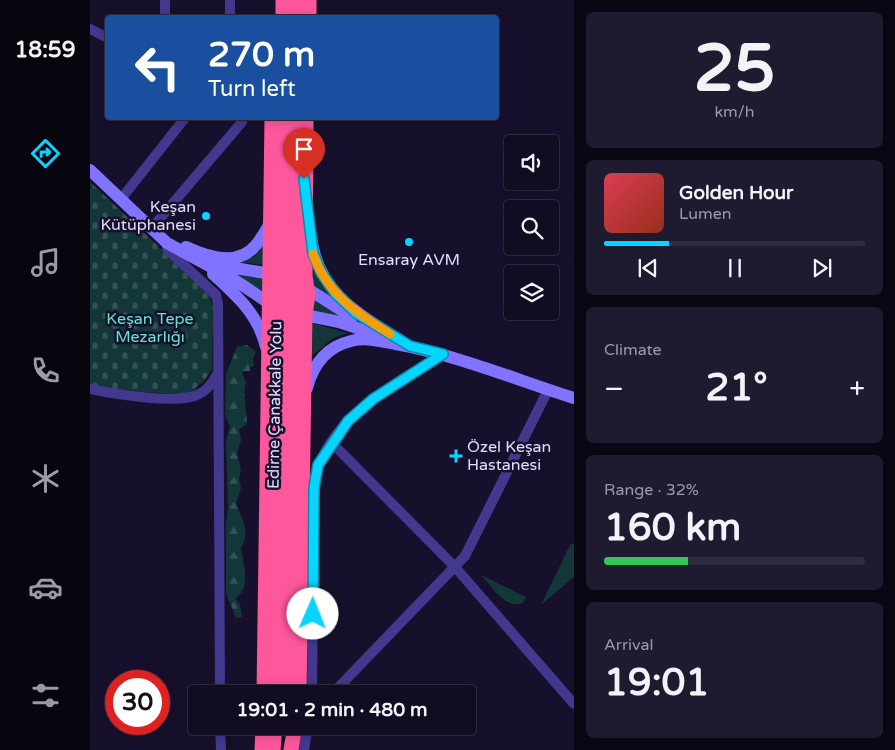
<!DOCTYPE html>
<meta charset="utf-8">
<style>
body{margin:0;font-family:"Varela Round",sans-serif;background:#1e1a2f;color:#f1f3f6;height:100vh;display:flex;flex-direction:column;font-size:19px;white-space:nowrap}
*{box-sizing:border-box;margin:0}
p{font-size:16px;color:#9c9ba5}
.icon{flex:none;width:28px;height:28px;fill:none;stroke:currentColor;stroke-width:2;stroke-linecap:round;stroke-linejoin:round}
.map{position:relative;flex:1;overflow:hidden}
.details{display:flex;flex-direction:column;gap:12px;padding:12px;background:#090713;width:321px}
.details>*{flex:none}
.hud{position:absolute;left:15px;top:15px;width:394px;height:105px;border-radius:5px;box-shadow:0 2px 12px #0003,0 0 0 1px #302c40;background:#1a4fa0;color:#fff;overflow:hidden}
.tools{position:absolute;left:414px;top:135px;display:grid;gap:10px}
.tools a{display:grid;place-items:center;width:55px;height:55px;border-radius:5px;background:#110c22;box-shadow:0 2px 12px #0003,0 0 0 1px #302c40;font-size:25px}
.speed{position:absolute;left:15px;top:670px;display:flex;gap:10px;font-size:25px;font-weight:700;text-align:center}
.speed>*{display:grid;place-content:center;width:65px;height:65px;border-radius:50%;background:#110c22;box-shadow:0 2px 12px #0003,0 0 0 1px #302c40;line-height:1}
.speed .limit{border:8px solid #d22;background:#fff;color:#111}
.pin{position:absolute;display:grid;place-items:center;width:42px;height:42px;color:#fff;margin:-51px -21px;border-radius:50% 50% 50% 0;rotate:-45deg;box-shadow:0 0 5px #0007}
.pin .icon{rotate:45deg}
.me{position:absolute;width:55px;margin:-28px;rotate:1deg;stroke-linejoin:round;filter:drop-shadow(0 0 4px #0008)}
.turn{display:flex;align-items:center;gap:18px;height:105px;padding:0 20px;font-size:22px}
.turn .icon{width:65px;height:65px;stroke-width:2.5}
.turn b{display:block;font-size:35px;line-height:42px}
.big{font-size:38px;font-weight:700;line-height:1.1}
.details .tile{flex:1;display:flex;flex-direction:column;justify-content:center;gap:8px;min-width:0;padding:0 18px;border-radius:8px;background:#1e1a2f}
.details .dial{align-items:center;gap:0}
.dial b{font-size:65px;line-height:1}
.song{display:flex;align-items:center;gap:15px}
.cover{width:60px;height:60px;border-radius:8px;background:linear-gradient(135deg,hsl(350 70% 55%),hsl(10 70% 35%))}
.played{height:5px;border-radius:2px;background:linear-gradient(90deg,#08d5ff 25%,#302c40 25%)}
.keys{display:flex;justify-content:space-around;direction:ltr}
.heat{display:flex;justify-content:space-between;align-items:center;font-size:28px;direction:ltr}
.charge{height:8px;border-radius:4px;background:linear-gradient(90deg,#34c759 32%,#302c40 0)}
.trip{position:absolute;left:98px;top:685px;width:288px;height:50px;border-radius:5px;background:#110c22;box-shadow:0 2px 12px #0003,0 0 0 1px #302c40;font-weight:700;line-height:50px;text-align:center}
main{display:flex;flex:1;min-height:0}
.tab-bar{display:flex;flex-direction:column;width:90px;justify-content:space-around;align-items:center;background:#07050e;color:#9c9ba5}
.tab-bar .icon{width:35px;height:35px}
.tab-bar .current{color:#08d5ff}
.tab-bar b{font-size:22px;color:#f1f3f6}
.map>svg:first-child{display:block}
</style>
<main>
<nav class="tab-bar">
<b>18:59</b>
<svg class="icon current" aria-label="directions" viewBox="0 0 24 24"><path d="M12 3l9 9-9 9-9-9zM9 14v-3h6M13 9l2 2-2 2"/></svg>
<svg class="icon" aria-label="music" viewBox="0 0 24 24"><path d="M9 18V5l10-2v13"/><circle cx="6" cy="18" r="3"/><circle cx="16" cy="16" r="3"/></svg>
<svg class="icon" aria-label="phone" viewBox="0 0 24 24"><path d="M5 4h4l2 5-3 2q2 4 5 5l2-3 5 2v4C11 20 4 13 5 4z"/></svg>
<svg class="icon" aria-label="climate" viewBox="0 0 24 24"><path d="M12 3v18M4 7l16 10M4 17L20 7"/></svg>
<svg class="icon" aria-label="car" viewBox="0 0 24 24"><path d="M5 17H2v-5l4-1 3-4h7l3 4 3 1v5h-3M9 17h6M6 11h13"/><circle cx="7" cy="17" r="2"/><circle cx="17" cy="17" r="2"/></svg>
<svg class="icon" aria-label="filters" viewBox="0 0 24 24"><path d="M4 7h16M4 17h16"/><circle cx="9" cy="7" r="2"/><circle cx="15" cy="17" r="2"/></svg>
</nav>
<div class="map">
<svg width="484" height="750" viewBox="0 0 484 750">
<defs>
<pattern id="forest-firs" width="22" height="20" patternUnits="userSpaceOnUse" patternTransform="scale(1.25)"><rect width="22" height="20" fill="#133638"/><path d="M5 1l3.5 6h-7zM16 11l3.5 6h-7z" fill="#355256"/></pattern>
<pattern id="cemetery-stones" width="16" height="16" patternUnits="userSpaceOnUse" patternTransform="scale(1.25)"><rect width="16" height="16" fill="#133638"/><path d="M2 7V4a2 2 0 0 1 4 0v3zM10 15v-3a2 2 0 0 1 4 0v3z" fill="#355256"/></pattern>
</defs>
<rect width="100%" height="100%" fill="#17102d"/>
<!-- grass -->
<path fill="#133638" d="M177,243L176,265L146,262L164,256Z
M220,258L244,299L219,282Z
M138,271L176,279L175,292Z
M221,298L258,321L221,311Z
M221,323L258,333L243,338L220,358Z
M484,543V577L451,605L480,545Z
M391,575L436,597L433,603C416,610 401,586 391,575Z"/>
<!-- forest -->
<path fill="url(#forest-firs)" d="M157,345L166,352L163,359L164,366L160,367V371H154L152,373L156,383C152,394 157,411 157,424L149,429L151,440L147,453L151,470L149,479L151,488L146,504C152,518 161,533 151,547C153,564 162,588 145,599L150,604L152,617L146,618L136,593V522L138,508L136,440L140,427L135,414L136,374L147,347Z"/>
<!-- cemetery -->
<path fill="url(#cemetery-stones)" d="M0,182L119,294L123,307L122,369L115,380L102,391L90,394L33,391L0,385Z"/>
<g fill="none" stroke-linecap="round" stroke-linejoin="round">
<!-- street -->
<path stroke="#42398e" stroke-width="10" d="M75,18V0
M140,18V0
M0,29L18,38
M31,199L95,118
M61,229L152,122L149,118
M77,243V249L126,295L128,303L130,694
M0,389C23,394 89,405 109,394C118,390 123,382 127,374
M242,443L365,567L484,704
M222,694L224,488C229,424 304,384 353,354
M242,694L375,556L458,390
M130,726L131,750
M214,750L218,726"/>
<!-- secondary -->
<path stroke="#8073ff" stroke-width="12" d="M0,170L77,243L143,279L179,303
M221,236C227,293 270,315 313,342
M96,247C117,257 148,267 166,245C172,238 176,230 181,222
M123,261L145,268L181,274
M123,274C147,296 168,314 176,347
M218,289L262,317
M215,315L249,322L291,336
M217,388C223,365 236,347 261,341C275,337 291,341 306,344C367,355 424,379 484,398"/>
<!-- highway -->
<path stroke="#ff579c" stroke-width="15" d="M193,18V0
M207,18V0
M219,18V0
M174,694L182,118
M186,694L188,649
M199,694L200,649
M209,694L215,315L218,295L215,276L216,118
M172,750L173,726
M183,750L185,726
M201,750L205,726"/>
<!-- highway-bridge -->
<path stroke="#ff579c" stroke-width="15" d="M188,649L192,118
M200,649L206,118"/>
</g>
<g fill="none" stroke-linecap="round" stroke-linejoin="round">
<defs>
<path id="route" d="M214,179L223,253L231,272L246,294L266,313L320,346L353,354L283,399L258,421L228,465L224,488L223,614"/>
</defs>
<!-- route casing -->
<use href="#route" stroke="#058aa6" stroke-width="12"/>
<!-- route -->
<use href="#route" stroke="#08d5ff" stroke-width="9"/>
<!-- slow -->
<path stroke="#f59e0b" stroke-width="9" d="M223,254C236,293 267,313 300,334"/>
</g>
<!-- markers -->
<g fill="#08d5ff" stroke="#17102d" stroke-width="2">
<circle cx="116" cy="216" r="5"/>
<circle cx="319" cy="242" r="5"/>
<path d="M363.5 448.5h5v5h5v5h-5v5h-5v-5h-5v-5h5z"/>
</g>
<g text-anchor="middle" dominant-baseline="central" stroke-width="5" stroke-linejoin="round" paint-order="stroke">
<!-- poi labels -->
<g font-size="16" fill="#e3dcff" stroke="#17102d" text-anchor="end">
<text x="106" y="207">Keşan<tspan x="106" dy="18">Kütüphanesi</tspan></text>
<text x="319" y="260" text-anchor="middle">Ensaray AVM</text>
<text x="377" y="447" text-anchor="start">Özel Keşan<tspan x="377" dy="18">Hastanesi</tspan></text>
</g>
<!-- park labels -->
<g font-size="16" fill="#60e7cf" stroke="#17102d">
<text x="60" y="319">Keşan Tepe<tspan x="60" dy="18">Mezarlığı</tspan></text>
</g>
<!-- street labels -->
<g font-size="16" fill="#e3dcff" stroke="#17102d">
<text transform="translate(185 405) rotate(-89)">Edirne Çanakkale Yolu</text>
</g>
</g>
</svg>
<div class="tools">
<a><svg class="icon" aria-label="sound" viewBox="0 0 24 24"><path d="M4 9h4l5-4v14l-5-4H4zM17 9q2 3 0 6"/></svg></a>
<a><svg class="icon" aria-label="search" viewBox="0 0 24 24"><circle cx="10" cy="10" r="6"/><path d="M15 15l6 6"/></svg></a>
<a><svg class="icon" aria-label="layers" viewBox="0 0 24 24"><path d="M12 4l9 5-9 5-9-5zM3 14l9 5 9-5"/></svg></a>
</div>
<div class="speed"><div class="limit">30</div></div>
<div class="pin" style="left:214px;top:179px;background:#d93025"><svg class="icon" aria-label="arrive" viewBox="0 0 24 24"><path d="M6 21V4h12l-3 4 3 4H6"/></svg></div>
<svg class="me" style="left:223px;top:614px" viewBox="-20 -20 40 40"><circle r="19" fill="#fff"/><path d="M0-13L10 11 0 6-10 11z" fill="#08d5ff"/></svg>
<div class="trip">19:01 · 2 min · 480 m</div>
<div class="hud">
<div class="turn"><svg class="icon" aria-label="left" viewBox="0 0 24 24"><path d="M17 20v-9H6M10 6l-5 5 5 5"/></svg><div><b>270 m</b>Turn left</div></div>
</div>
</div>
<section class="details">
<div class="tile dial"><b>25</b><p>km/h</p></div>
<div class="tile">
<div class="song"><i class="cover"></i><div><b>Golden Hour</b><p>Lumen</p></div></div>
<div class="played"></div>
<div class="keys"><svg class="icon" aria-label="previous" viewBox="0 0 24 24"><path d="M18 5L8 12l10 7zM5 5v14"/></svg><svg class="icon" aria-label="pause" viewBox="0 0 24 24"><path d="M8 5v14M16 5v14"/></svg><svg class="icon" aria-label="next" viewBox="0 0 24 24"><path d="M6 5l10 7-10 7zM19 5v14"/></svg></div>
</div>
<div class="tile"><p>Climate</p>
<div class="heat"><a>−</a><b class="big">21°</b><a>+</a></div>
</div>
<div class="tile"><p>Range · 32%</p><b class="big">160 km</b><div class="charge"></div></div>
<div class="tile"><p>Arrival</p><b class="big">19:01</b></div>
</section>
</main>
